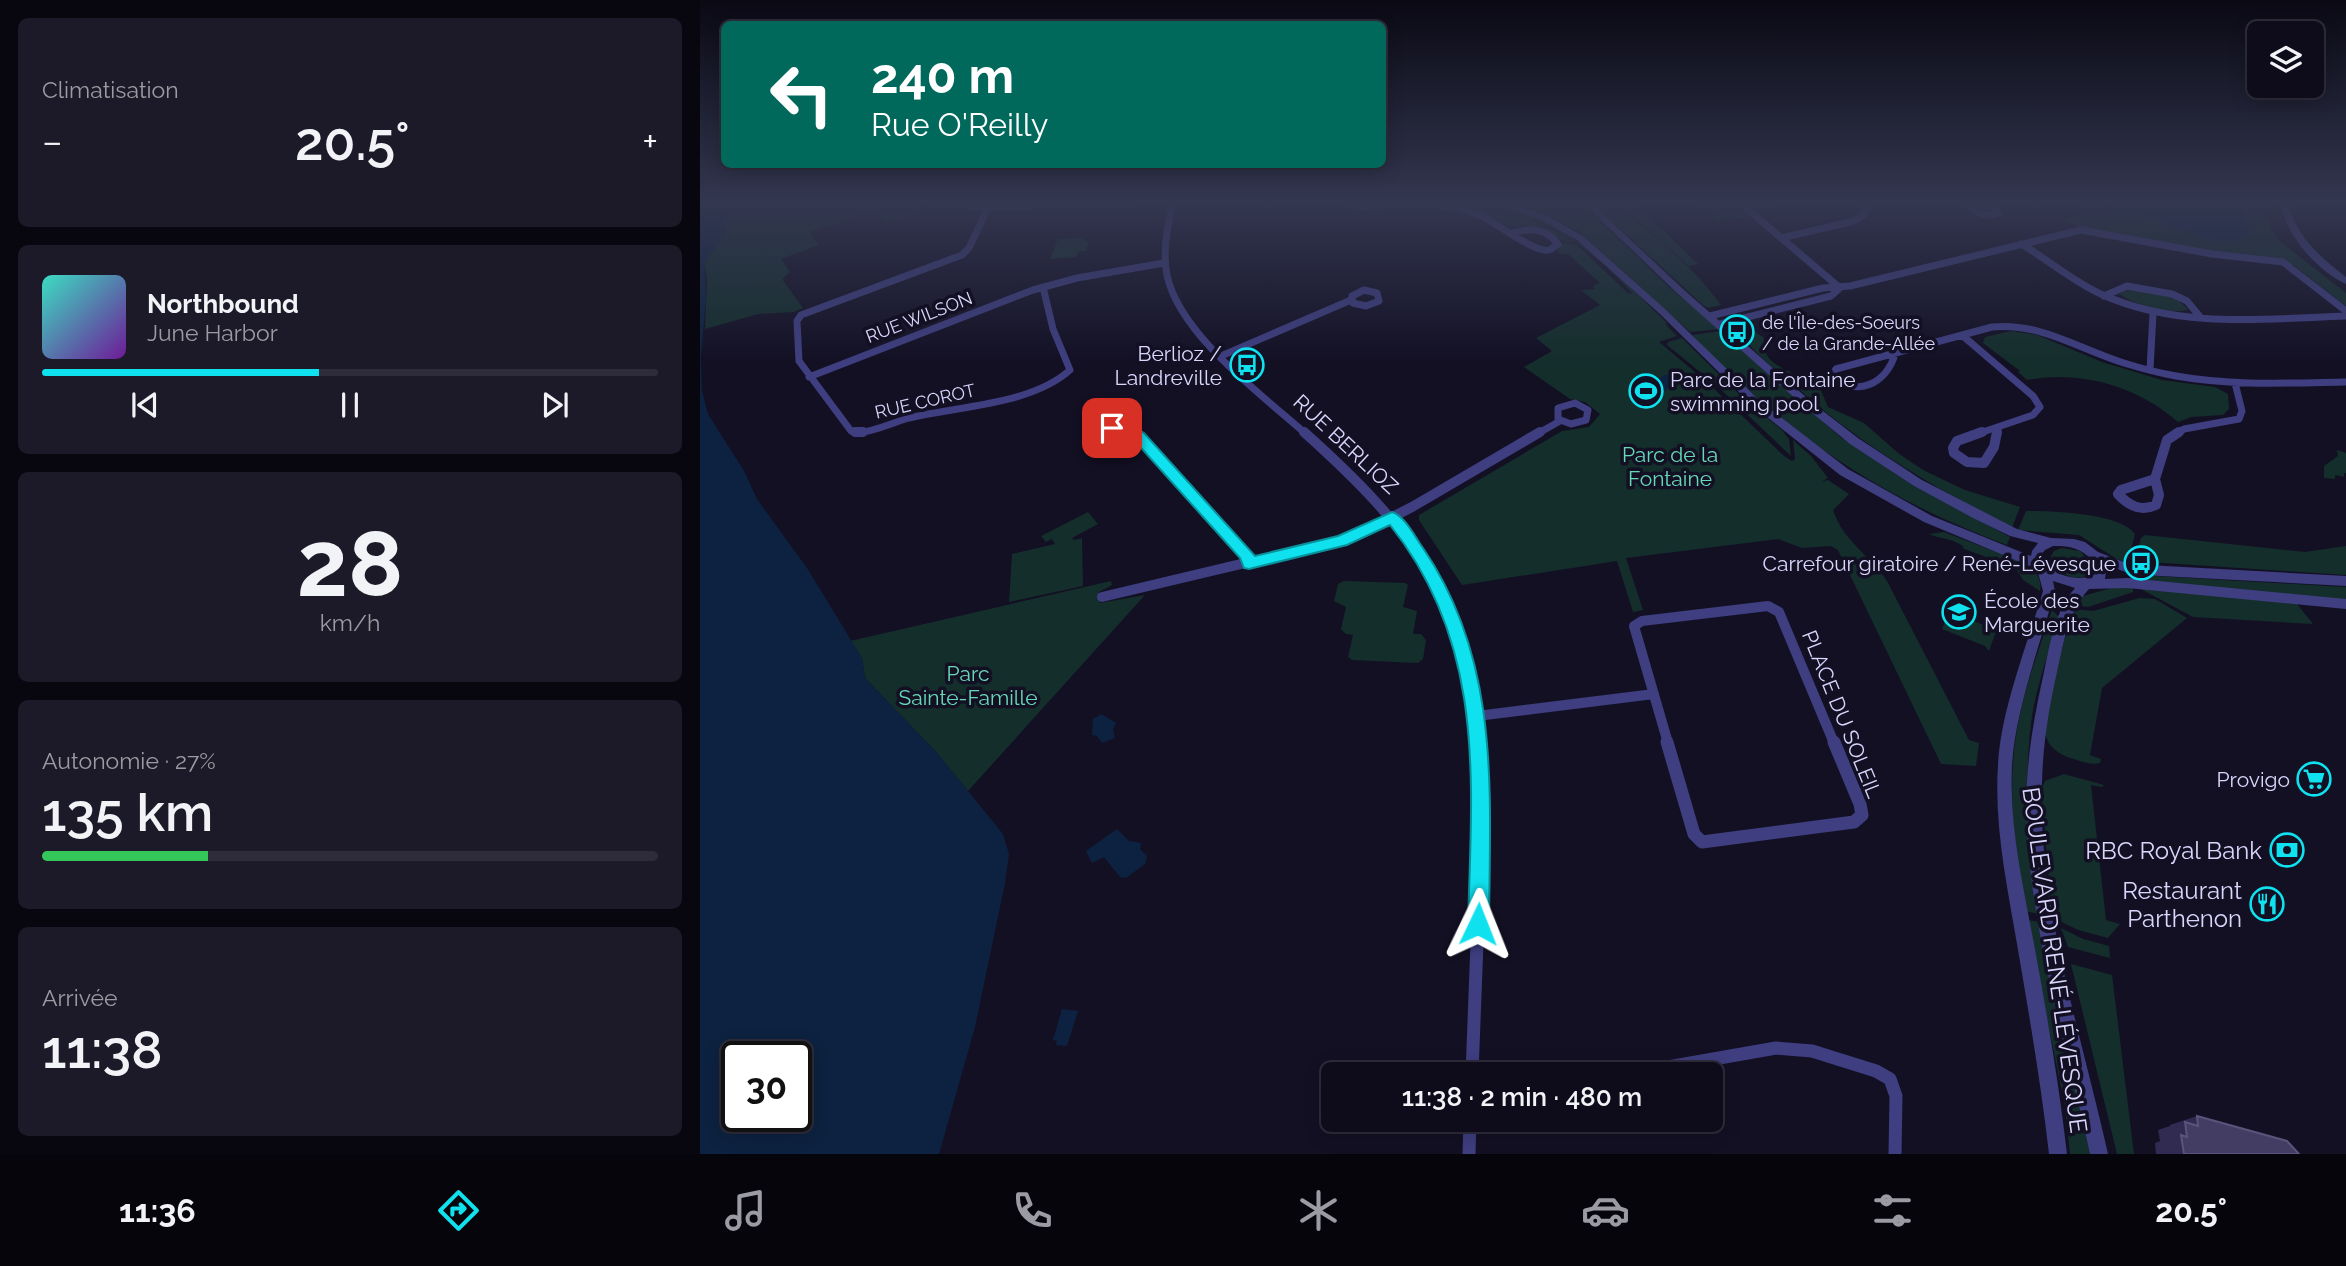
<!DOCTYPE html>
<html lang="fr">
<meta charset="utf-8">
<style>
body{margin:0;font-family:Raleway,sans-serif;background:#1c1a28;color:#f1f3f6;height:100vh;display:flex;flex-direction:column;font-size:26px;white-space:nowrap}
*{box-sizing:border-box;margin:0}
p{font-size:23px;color:#9b9ba3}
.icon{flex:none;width:38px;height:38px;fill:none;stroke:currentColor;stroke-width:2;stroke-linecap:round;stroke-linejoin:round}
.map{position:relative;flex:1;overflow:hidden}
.drawer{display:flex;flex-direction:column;gap:18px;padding:18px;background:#08070f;width:700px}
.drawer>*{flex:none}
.banner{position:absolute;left:21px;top:21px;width:665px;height:147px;border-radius:10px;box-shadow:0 4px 18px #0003,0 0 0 2px #2e2c3a;background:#00695c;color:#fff;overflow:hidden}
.controls{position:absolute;left:1547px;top:21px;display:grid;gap:14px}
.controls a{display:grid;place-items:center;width:77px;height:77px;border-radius:10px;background:#0e0c1b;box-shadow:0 4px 18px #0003,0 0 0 2px #2e2c3a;font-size:35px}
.speed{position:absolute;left:21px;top:1041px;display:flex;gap:14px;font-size:35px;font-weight:700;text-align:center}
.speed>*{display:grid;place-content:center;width:91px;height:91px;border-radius:50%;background:#0e0c1b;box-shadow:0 4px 18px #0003,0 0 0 2px #2e2c3a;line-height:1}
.speed .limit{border:4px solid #111;border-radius:10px;background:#fff;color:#111}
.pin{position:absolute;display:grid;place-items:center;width:60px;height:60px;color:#fff;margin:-30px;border-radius:14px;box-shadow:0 4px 10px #0006}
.me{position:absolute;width:77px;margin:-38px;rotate:2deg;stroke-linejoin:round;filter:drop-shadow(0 0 5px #0008)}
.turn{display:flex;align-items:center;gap:24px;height:147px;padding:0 35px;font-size:32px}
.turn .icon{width:91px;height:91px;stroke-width:2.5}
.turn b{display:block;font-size:49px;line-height:60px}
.big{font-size:52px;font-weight:600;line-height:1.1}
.drawer .widget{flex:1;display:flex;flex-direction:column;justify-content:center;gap:10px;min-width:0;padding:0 24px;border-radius:10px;background:#1c1a28}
.drawer .dial{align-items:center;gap:0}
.dial b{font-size:91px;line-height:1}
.song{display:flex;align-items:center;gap:21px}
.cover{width:84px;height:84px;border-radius:10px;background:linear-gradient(135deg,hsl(170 70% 55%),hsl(280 70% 35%))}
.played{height:7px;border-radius:4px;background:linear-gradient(90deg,#0fe1ef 45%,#2e2c3a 45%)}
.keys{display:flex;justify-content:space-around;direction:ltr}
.heat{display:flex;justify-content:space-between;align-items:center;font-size:38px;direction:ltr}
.charge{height:10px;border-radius:5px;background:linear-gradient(90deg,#34c759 27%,#2e2c3a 0)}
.trip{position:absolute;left:621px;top:1062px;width:402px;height:70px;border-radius:10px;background:#0e0c1b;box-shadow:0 4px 18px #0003,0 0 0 2px #2e2c3a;font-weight:600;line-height:70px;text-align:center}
.tab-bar{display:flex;height:112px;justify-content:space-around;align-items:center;background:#06050b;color:#9b9ba3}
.tab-bar .icon{width:49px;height:49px}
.tab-bar .selected{color:#0fe1ef}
.tab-bar b{font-size:32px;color:#f1f3f6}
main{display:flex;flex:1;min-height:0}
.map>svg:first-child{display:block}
</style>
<main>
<section class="drawer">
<div class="widget"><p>Climatisation</p>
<div class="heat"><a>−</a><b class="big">20.5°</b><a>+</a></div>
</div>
<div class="widget">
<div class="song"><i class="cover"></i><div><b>Northbound</b><p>June Harbor</p></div></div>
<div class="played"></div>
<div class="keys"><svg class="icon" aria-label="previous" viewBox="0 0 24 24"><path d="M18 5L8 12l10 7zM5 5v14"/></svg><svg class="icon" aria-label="pause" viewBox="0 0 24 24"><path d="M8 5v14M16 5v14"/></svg><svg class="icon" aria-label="next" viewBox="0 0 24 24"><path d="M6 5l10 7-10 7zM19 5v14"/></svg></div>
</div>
<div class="widget dial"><b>28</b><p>km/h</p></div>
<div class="widget"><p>Autonomie · 27%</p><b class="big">135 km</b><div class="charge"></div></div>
<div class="widget"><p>Arrivée</p><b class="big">11:38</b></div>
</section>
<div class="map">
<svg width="1646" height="1154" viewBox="0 0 1646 1154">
<rect width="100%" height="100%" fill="#131024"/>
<!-- green -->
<path fill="#142e2c" d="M28,201H190L227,209L186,224L174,211L110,232L119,245L81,259L90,272L82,279L103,308L94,312L58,314L5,329L7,280L4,262L24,233Z
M658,201C734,201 809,197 874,243L863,241L838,226H809L786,214L752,204Z
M768,201C851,201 912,270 967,323L965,324L977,336L959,342L1008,383L1084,456L1092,461L1095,459L1093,440L1111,456L1128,478L1121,482L1128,480L1149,494L1133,510C1143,541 1169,554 1187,581L1269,740L1279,743L1276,766L1241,764L1138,550L1131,546L1102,548L1078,539L926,558L943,610L933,612L917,561L762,585L719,520V515L862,431L889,427L900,414L885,402L870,399L824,367L852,351L836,338L900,305L881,290L895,289L893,286L900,283L868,254H862L857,251L863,243L877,245L929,294L932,293C885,241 838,212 768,201Z
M807,201H879L968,286L1019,329L990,332L878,231L843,213Z
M890,201H912C950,233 993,265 1021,305L1008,308L1003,305Z
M916,201H933L998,264L989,266Z
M993,201C1015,201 1030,201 1047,217L1036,219L1032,216L1019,219L1022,222H1016L1010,217L1015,215L1008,208L1002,210Z
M1388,201H1568L1564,214L1577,239L1646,293V306L1595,266L1582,260L1508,251L1375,226L1365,220L1387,214Z
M381,238L389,243L386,251L378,252L376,257L350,259L358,239Z
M1430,289L1475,298L1488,309C1475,316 1429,304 1419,293Z
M1042,326L1046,327L1045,331L1048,328L1063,337C1065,342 1064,348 1066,353C1072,369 1106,376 1119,386L1128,407L1164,423L1198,453L1223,470L1265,490L1320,507L1312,528C1234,487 1160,445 1094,385L1095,380C1076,376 1044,341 1036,327Z
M1021,331L1139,436L1214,486L1310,537L1307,545C1181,498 1084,433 992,335Z
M1311,331L1337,335L1402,362L1462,380L1515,387L1528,394L1529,409L1523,415L1491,417L1478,422C1437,386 1380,370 1327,380L1318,372L1320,371L1283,343L1285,337Z
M982,338L1042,397L1082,430L1089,439L1091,456L1016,385L967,345L968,342Z
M1637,450L1646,453V473H1644V477L1635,475V479L1624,478V466L1638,456Z
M1326,511C1352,511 1420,513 1435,534L1428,563L1415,558L1379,535L1318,530Z
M388,512L398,524L372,538L374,540L382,538L383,586L309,602L312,554L355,544L352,539L346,542L341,536Z
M1244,532L1304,555L1307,565L1262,548L1264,547C1253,538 1241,539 1229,534Z
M1445,535L1605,552L1646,546V575L1435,561L1441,538Z
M1362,548L1380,551L1393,565L1392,573C1377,584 1354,574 1351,556L1354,551Z
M1309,556C1326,563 1343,571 1340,591L1323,580Z
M1437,575L1646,587V600L1438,580Z
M411,581L412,585L399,592L400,603L445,595L268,791L237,753L165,678L162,658L150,641Z
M644,581L705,583L708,585L703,607L717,611L713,634H721L726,640L723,659L718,663L652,660L648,657L653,635L646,634L641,629L646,607L634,601L638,584Z
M1415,587H1433V592L1388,607L1374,605L1383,596Z
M1439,588L1597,604L1613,624L1493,617Z
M1440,598L1455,599L1487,618L1402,688L1390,755L1401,759L1400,763C1392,765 1382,762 1374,759C1363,756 1349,749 1346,736C1341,717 1367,633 1373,609L1393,611Z
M1250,610L1296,631L1289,651L1285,646L1242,629Z
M1352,610L1359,617C1350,648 1339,679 1333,710C1322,779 1330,845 1338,914L1325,911C1314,848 1306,787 1318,724C1325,685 1340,647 1352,610Z
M1364,774L1404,785L1402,787L1391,785L1406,920L1420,924L1408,938L1378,930L1349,916L1351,902L1341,790L1345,781Z
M1327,920L1340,922L1390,1154H1370L1365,1107Z
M1361,928L1383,939L1409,946L1410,958L1368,947Z
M1371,964L1412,975L1434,1154H1417Z"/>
<!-- water -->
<path fill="#0d2240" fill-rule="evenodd" d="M0,201H28L30,206L20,242L4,263L6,299L1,356L2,391L8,414L44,471L57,499L107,568L162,658L165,678L237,753L268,791L303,834L309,854L305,883L275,1027L239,1154H0ZM96,1057V1116H37V1057Z
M1411,201H1533L1543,210L1550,231C1535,258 1472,226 1453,218C1439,212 1423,217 1409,214L1403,208Z
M947,372L958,379L967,374L979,382L952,398L940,390L947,385L936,378Z
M401,714L416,723L413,729L415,738L402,743L397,736L392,735L393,719Z
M417,829L429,841L441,843L440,849L447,856L445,864L426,878L420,877L404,857L392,863L386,851Z
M362,1009L378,1011L367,1046L356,1045L357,1041L353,1040Z"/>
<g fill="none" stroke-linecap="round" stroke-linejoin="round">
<!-- minor-far2 -->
<path stroke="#3e3e80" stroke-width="7" d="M291,201L269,248L262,255L101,315L97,321L99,361L151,431L156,433C175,432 191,423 209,418C258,406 331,405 370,370L353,329L343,287
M473,201C468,225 462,250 467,275C479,334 562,395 606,434
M652,201L654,205L661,206C701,205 743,199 781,216C795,222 836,254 849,250C852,249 855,246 858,244C846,228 830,227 812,233
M1038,201L1140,288
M1266,201C1274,213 1285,218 1299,213L1293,207L1267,201
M1047,207L1072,201
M1081,238L1154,221L1164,215L1169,201
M1321,244C1349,260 1373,282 1403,295C1480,329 1564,319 1646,316
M664,290L677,293L679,301L666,306L653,303L652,296Z
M1404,296L1427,286L1472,294L1487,301L1501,318
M1010,316L1123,288L1150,286L1381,230L1512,254L1583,262L1646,311
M1020,324L1131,296L1140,288
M1263,336L1333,396L1340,407L1333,415L1277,434
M1195,354C1187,383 1156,399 1132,375L1136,369L1292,327C1340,322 1379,349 1424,363C1440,368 1459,373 1476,376C1532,386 1589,383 1646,382
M521,356L651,300
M1450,370L1453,313
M109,377L333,290L377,278L464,263
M875,403L888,410L886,420L871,424L858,419V408Z
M412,428L436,434
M837,434L860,421
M1297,434L1298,427
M1476,434L1484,429L1539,419L1542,411L1535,383"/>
<!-- minor-far1 -->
<path stroke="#3e3e80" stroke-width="10" d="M155,432H163
M433,432L546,555L549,563
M604,432C711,528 766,597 779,743
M1282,432L1257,441L1253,448L1254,453L1267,462L1284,463L1294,447L1297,432
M1455,479L1459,495L1456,505C1441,512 1429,506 1418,494L1421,490Z
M1455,479L1467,440L1479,432
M402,597L651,538L712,507L840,432
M777,716L954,694
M968,743L934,626L942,621L1068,606L1079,612L1134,743"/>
<!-- minor -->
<path stroke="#3e3e80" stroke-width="13" d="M967,742L994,834L1002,842L1154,822L1162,815L1160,804L1134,742
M772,1074L781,838L779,742
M928,1074L1076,1048L1112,1051L1176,1071L1190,1079L1196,1096L1195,1154
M769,1154L770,1120"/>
<!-- tertiary -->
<path fill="#3e3e80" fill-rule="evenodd" d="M209,201C236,200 262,206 289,206C348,207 407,199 466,201L462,203L287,211L213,203Z
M787,201H799L844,214L883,236L965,309L1060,401L1148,469L1232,516L1331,556L1332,551L1338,543L1310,536L1273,518L1214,486L1150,444L1106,408L977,293L881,201H889L983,289L1114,404L1158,438L1222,480L1317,529L1351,538L1374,539L1385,542L1398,552L1429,564L1646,576V586L1442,575L1428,573L1407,565L1405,579L1427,578L1646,599V609L1427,588L1389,589C1368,611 1364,642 1357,672C1349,708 1343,744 1342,782C1337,902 1382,1037 1408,1154H1390C1365,1037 1321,901 1327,782C1329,744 1336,708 1344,672C1350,643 1355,611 1375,588L1353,581L1355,591C1340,645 1315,711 1312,766C1309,826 1323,885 1334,944C1347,1014 1359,1084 1367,1154H1349C1341,1084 1329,1014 1317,944C1307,885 1294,826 1298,765C1301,709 1327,646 1343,591L1337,569L1224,522L1140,475L1052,405L959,313L877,240L838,218ZM1353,546C1372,545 1386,550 1396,566L1394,575C1375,583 1348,574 1342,554L1345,550Z
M1580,201H1588C1595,236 1619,256 1646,277V284C1616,270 1585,234 1580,201Z"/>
</g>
<!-- wall -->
<path fill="#312a51" d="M1497,1116L1599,1154H1456L1455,1143L1460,1141L1458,1130L1470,1126V1125Z"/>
<!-- building -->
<path fill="#433c63" stroke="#5a547b" stroke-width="2" d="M1497,1116L1587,1141L1599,1154H1484L1481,1135L1487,1137L1485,1122L1498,1126Z"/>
<!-- sky -->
<linearGradient id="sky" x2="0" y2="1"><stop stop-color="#0a0914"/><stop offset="0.56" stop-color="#333750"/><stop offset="1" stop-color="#333750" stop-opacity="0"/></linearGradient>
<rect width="1646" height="362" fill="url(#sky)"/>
<!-- route -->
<path fill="#0fe1ef" stroke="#0a929b" stroke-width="2" d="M412,424L436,428L444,433L555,556L638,536L692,512C705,516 715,537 723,548C801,662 790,792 789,924L786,931L778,934L771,931L768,924C772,781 786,645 690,525L647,545L549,569L544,568L540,558L434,440L427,435L407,431L405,428Z"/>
<!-- icons -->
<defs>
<symbol id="bus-ring" viewBox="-11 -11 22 22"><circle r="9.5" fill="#131024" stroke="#0fe1ef" stroke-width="1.5"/><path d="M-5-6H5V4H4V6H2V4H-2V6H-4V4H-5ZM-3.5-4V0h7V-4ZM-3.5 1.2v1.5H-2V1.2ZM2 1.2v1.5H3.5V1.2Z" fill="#0fe1ef"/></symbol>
<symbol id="stadium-ring" viewBox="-11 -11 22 22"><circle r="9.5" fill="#131024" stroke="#0fe1ef" stroke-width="1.5"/><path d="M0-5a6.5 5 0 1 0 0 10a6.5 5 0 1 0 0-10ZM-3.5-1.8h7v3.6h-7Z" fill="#0fe1ef"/></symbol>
<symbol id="school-ring" viewBox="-11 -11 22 22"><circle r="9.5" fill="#131024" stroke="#0fe1ef" stroke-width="1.5"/><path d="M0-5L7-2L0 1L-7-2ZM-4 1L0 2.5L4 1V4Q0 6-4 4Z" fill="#0fe1ef"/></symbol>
<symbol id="supermarket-ring" viewBox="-11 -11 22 22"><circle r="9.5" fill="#131024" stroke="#0fe1ef" stroke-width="1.5"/><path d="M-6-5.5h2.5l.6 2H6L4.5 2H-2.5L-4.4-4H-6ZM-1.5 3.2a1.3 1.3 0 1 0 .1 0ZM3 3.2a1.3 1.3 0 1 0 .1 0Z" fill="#0fe1ef"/></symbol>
<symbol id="bank-ring" viewBox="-11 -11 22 22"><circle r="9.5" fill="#131024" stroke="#0fe1ef" stroke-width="1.5"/><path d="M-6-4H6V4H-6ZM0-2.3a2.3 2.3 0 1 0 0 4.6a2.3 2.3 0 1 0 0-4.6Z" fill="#0fe1ef"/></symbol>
<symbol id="restaurant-ring" viewBox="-11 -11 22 22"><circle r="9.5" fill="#131024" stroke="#0fe1ef" stroke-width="1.5"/><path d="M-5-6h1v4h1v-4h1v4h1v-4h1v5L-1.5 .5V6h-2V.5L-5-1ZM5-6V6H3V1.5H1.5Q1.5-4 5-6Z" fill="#0fe1ef"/></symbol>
</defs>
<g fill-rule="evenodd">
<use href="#bus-ring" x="1018" y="313" width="38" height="38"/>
<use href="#bus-ring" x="528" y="346" width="38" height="38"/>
<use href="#stadium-ring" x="927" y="372" width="38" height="38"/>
<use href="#bus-ring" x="1422" y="544" width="38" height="38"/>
<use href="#school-ring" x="1240" y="593" width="38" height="38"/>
<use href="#supermarket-ring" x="1595" y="760" width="38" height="38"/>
<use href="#bank-ring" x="1568" y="831" width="38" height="38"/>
<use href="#restaurant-ring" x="1548" y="885" width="38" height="38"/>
</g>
<g text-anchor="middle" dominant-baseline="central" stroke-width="7" stroke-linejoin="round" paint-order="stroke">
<!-- far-street labels -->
<g font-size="18" fill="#d9d6fc" stroke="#131024">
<text transform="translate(219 317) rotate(-21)">RUE WILSON</text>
<text transform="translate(225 401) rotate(-13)">RUE COROT</text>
</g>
<!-- far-poi labels -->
<g font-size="18" fill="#d9d6fc" stroke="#131024" text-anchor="start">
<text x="1062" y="322">de l'Île-des-Soeurs<tspan x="1062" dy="21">/ de la Grande-Allée</tspan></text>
</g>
<!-- poi labels -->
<g font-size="21" fill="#d9d6fc" stroke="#131024" text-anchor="end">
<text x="522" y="353">Berlioz /<tspan x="522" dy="24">Landreville</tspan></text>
<text x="970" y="379" text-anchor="start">Parc de la Fontaine<tspan x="970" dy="24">swimming pool</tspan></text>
<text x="1416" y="563">Carrefour giratoire / René-Lévesque</text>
<text x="1284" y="600" text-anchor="start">École des<tspan x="1284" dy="24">Marguerite</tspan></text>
<text x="1590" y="779">Provigo</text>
</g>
<!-- street labels -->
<g font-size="21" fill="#d9d6fc" stroke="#131024">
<text transform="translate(646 444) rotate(43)">RUE BERLIOZ</text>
<text transform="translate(1142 714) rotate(68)">PLACE DU SOLEIL</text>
</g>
<!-- park labels -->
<g font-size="21" fill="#66d8b7" stroke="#131024">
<text x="970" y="454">Parc de la<tspan x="970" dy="24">Fontaine</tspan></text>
<text x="268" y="673">Parc<tspan x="268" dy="24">Sainte-Famille</tspan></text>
</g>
<!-- near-poi labels -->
<g font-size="24" fill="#d9d6fc" stroke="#131024" text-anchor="end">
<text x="1562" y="850">RBC Royal Bank</text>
<text x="1542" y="890">Restaurant<tspan x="1542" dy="28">Parthenon</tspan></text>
</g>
<!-- near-street labels -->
<g font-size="24" fill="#d9d6fc" stroke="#131024">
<text transform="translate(1355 960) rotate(82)">BOULEVARD RENÉ-LÉVESQUE</text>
</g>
</g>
</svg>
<div class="controls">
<a><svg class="icon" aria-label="layers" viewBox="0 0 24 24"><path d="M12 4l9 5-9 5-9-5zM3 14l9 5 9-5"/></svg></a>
</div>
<div class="speed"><div class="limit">30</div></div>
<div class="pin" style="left:412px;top:428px;background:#d93025"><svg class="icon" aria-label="arrive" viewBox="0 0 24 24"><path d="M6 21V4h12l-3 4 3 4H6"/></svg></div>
<svg class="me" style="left:778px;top:924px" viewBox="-20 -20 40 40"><path d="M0-17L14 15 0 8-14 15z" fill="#0fe1ef" stroke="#fff" stroke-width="4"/></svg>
<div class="trip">11:38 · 2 min · 480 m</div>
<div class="banner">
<div class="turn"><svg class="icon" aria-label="left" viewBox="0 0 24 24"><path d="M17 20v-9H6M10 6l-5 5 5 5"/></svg><div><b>240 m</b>Rue O'Reilly</div></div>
</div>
</div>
</main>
<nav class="tab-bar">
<b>11:36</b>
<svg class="icon selected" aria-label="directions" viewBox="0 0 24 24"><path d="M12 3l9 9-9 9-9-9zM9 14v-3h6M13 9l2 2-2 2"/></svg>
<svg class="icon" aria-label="music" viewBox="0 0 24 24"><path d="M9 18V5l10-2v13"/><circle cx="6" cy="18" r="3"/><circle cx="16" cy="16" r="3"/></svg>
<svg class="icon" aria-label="phone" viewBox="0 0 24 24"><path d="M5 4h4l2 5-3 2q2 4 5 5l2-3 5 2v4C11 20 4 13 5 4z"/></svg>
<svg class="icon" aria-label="climate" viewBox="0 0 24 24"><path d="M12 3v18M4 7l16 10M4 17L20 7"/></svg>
<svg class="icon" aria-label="car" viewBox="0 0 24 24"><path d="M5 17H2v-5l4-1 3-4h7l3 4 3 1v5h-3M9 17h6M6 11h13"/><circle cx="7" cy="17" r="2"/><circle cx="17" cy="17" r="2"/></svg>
<svg class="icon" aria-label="filters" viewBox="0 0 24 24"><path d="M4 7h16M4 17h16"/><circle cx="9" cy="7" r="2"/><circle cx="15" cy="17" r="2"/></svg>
<b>20.5°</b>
</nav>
